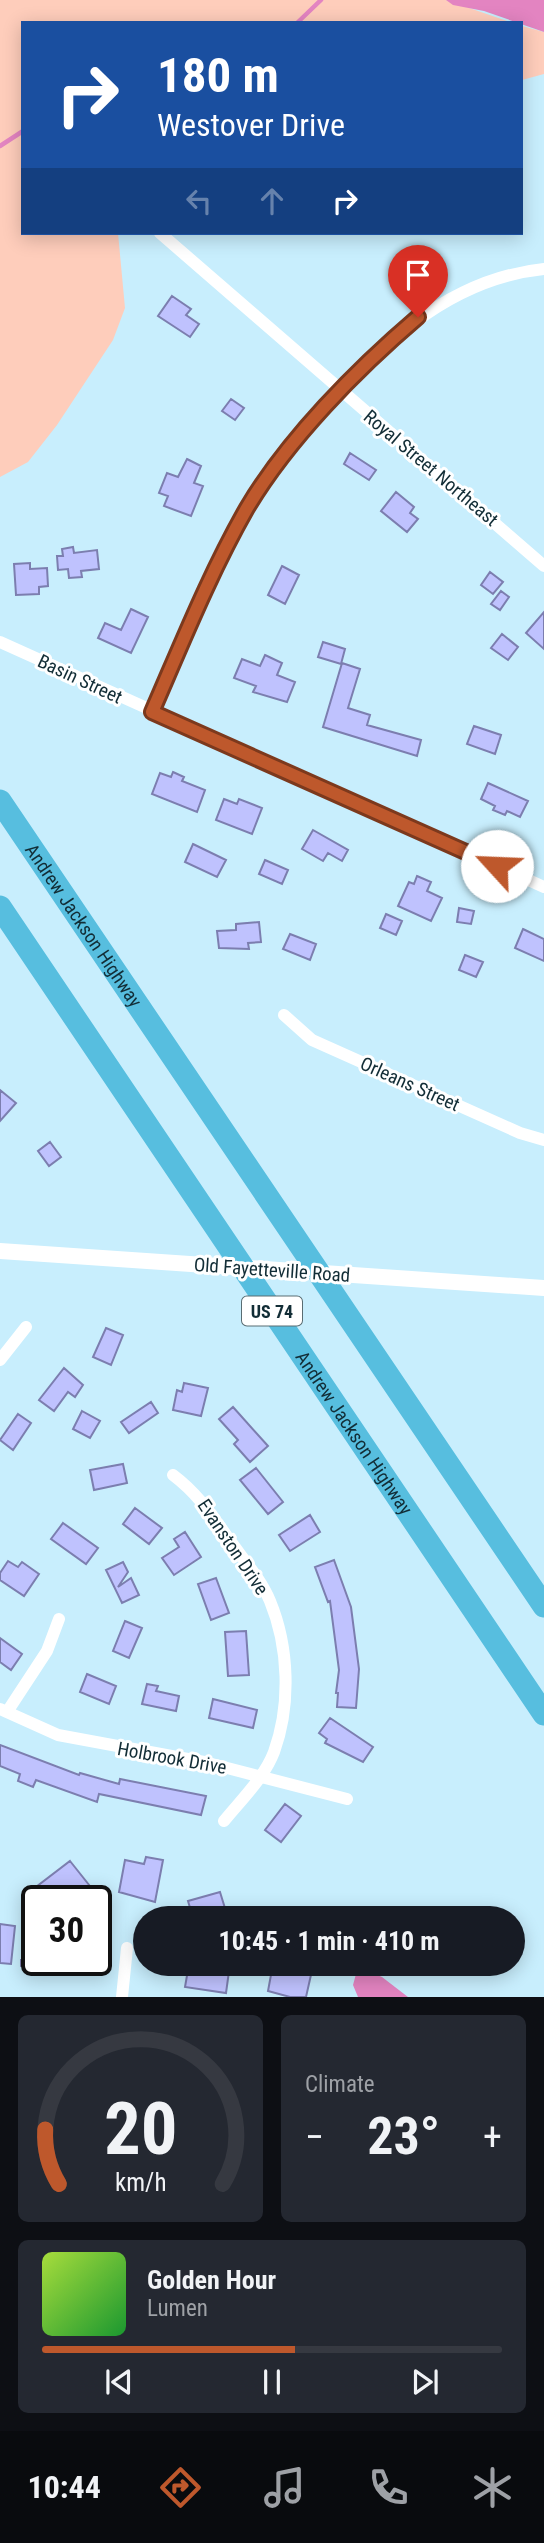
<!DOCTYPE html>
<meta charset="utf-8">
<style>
body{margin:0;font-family:"Roboto Condensed",sans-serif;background:#242831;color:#f1f3f6;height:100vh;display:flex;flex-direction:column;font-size:26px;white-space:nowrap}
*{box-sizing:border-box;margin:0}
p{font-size:23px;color:#9ea1a6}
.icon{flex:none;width:38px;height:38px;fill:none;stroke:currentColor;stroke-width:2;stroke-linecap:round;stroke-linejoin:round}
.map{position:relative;height:1997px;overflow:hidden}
.panel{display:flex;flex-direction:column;gap:18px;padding:18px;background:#0d0f14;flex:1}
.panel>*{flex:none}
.top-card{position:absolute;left:21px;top:21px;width:502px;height:214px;border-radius:0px;box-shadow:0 4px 18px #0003;background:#1a4fa0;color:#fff;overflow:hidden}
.speed{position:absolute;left:21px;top:1885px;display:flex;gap:14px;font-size:35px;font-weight:700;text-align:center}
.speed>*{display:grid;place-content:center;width:91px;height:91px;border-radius:50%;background:#171b24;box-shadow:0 4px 18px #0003;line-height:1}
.speed .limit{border:4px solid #111;border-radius:10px;background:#fff;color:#111}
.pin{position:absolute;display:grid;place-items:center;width:60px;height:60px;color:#fff;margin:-72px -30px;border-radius:50% 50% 50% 0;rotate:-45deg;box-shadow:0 0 7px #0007}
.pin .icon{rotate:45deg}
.me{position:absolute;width:77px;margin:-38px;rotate:295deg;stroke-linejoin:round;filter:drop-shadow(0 0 5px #0008)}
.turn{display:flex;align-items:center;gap:24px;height:147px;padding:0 21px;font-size:32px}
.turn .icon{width:91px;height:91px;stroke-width:2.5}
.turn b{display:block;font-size:49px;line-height:60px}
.lanes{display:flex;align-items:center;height:66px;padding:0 21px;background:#0003;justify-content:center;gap:35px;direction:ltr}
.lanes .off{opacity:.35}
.big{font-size:52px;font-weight:700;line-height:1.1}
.panel .tile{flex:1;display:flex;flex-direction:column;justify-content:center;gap:10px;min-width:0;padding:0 24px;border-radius:10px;background:#242831}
.panel .dial{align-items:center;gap:0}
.dial svg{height:182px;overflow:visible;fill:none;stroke:#363941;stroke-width:7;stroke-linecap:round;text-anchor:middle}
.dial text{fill:#f1f3f6;stroke:none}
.song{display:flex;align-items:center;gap:21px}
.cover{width:84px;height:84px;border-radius:10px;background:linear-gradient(135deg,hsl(80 70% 55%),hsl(130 70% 35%))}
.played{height:7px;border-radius:4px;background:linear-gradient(90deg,#be582c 55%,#363941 55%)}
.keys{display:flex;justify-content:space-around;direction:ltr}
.heat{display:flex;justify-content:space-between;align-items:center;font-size:38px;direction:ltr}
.panel .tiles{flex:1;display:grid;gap:18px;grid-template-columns:1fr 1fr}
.tile:last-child{grid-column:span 2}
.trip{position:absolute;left:133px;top:1906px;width:392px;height:70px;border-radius:35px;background:#171b24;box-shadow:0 4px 18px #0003;font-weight:700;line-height:70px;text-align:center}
.menu{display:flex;height:112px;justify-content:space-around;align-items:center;background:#090b0e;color:#9ea1a6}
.menu .icon{width:49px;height:49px}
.menu .active{color:#be582c}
.menu b{font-size:32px;color:#f1f3f6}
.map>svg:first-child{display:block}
</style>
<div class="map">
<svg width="544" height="1997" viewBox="0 0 544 1997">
<rect width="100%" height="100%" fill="#c8eefd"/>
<!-- green -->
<path fill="#fecdbb" d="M0,0H446L513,23H23V233H118L125,308L113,340L57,425L28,462L0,477Z
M522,26L544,32V74L522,80Z"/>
<!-- water -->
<path fill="#e384c1" d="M446,0H544V32L484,11L453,5Z
M368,1971L382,1977L408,1997H358L353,1985L356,1974Z"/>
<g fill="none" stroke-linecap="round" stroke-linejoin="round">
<!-- stream -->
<path stroke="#e384c1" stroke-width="4.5" d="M297,23L321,0
M0,146L23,131"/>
</g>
<!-- building -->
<path fill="#bfc2fe" stroke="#7c7eaf" stroke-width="2" d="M172,296L191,309L186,315L199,324L190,337L158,316Z
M231,399L244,408L235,420L222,411Z
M350,453L376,470L369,480L344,464Z
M187,459L201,466L194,483L203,486L191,516L164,506L168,496L159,493L167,473L178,477Z
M396,492L414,507L410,513L418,519L407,532L381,511Z
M73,547L74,553L97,550L99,569L81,571L82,577L69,578L68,569L58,570L57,556H63L62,549Z
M30,563V569L47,568L48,586L39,587V594L16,595L14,564Z
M282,566L299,575L285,604L268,595Z
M490,572L503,582L493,594L481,585Z
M501,591L509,597L500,610L491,604Z
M131,609L148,617L131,653L98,638L105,623L121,630Z
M544,612V649L526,633Z
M502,634L518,647L508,660L491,648Z
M323,642L345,649L341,664L318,657Z
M265,655L282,663L277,675L295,682L287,702L253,692L256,686L234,678L242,659L260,666Z
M342,663L360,669L348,708L370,715L367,725L421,740L417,756L323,727Z
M474,726L501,735L495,754L467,744Z
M173,772L184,777L182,781L205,790L197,812L152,794L160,773L171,777Z
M488,783L528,801L520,817L507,811L505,815L493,810L495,806L481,799Z
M224,799L237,804L239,799L262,808L252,834L216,820Z
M313,830L348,850L342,861L328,853L323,861L302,849Z
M193,844L226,860L217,877L185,862Z
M265,860L288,870L282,884L259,874Z
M417,876L431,882L427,891L442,898L431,921L398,906L409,882L414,884Z
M459,908L474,911L471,924L457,922Z
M386,914L402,921L396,935L380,928Z
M259,922L261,942L248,943L249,949L219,948L217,931L236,930V924Z
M523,929L544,939V961L515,948Z
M290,934L316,944L310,960L283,949Z
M465,955L483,962L476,977L459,970Z
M0,1090L16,1103L0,1121Z
M50,1142L61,1157L49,1166L38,1151Z
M106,1328L123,1335L111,1365L93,1357Z
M64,1368L83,1385L75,1397L68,1392L54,1411L39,1400Z
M184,1383L208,1388L201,1416L173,1410L177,1390L182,1392Z
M151,1402L158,1413L129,1433L121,1422Z
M233,1407L268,1446L250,1462L234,1444L238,1440L219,1419Z
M82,1411L100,1421L90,1438L73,1429Z
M18,1414L31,1423L13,1450L0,1440Z
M123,1464L127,1483L94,1490L90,1470Z
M256,1468L283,1502L268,1514L240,1480Z
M135,1508L162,1528L149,1544L123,1524Z
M310,1515L320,1532L290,1551L279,1535Z
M63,1523L98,1548L86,1564L51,1539Z
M185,1532L201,1557L174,1575L162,1558L179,1547L174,1539Z
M334,1560L351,1607L359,1669L356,1708L337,1707L338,1693H336L339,1670L330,1601L328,1602L315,1567Z
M8,1561L18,1567L22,1562L39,1574L24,1596L0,1580V1573Z
M123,1562L128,1572L118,1587L131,1578L139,1595L122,1603L106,1570Z
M216,1578L229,1613L211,1620L198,1584Z
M125,1621L142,1628L129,1658L113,1651Z
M246,1631L249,1675L228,1676L225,1632Z
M0,1638L22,1654L11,1670L0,1662Z
M87,1674L116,1686L109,1704L80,1692Z
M147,1684L158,1686L156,1691L179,1696L176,1711L142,1704Z
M213,1699L257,1710L253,1728L209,1718Z
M330,1718L373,1747L363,1762L325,1743L327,1739L319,1733Z
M0,1745L79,1775L80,1773L119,1784L120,1779L206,1796L201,1815L99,1794L97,1802L36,1780L33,1787L18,1781L20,1774L0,1766Z
M285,1804L301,1816L281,1842L265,1830Z
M146,1857L163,1860L155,1902L119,1892L125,1860L144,1864Z
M70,1861L101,1900H46L36,1887Z
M220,1892L228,1918H193L188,1901Z
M0,1924L15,1926L11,1964L0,1963Z
M21,1960H66L64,1974L21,1966Z
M189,1964H230L226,1993L185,1987Z
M273,1964L313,1966L306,1997H290L268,1991Z"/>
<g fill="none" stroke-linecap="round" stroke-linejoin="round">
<!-- minor -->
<path stroke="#fff" stroke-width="12" d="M160,233L544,566
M0,642L544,887
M152,712C182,644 210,574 247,509C265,476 290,449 315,421C375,350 445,279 544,269
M284,1015L312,1040L520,1133L544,1140
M0,1360L26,1327
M173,1475C197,1493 211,1514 229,1539C242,1558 261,1579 270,1601C289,1647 291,1705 274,1752C264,1778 241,1800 224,1821
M0,1709L58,1735L204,1762L347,1799
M7,1712L47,1651L59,1619
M122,1997L127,1948"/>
<!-- tertiary -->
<path stroke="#fff" stroke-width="16" d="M0,1251L544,1288"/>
<!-- motorway -->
<g stroke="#57bedf" stroke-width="23">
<path id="s1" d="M0,801L544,1606"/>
<path id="s2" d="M0,907L544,1714"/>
</g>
</g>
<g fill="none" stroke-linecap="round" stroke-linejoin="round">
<defs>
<path id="route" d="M418,317C357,369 288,439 247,508C210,573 182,643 152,712L497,866"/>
</defs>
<!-- route casing -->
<use href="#route" stroke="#7c391d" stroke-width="18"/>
<!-- route -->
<use href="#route" stroke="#be582c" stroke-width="12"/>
</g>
<g text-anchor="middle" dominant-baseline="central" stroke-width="6" stroke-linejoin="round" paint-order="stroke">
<!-- shield labels -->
<rect fill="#fff" stroke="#596c72" stroke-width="2" x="242" y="1296.5" width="60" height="29" rx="5"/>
<g font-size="18" font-weight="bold" fill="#122d36">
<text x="272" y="1311">US 74</text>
</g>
<!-- street labels -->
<g font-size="19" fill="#122d36" stroke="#fff">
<text transform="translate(431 468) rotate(40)">Royal Street Northeast</text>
<text transform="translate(80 679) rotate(25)">Basin Street</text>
<text stroke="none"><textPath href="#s1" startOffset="150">Andrew Jackson Highway</textPath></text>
<text transform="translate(410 1084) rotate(24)">Orleans Street</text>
<text transform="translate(272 1270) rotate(4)">Old Fayetteville Road</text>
<text stroke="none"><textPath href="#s2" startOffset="634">Andrew Jackson Highway</textPath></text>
<text transform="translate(233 1547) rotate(56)">Evanston Drive</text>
<text transform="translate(172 1758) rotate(10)">Holbrook Drive</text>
</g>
</g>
</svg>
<div class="speed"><div class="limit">30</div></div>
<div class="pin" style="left:418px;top:317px;background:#d93025"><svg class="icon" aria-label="arrive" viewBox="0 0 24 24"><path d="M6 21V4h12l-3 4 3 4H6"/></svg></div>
<svg class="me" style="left:497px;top:866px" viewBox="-20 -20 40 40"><circle r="19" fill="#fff"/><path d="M0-13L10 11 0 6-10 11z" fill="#be582c"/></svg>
<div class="trip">10:45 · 1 min · 410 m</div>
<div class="top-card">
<div class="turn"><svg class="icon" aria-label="right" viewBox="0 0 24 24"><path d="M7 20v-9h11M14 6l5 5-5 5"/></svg><div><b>180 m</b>Westover Drive</div></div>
<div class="lanes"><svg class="icon off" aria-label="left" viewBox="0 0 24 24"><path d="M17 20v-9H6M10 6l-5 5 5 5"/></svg><svg class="icon off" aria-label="ahead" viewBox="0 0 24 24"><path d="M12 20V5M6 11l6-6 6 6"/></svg><svg class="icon" aria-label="right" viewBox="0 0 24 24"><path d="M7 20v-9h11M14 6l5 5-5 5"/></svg></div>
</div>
</div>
<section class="panel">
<div class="tiles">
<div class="tile dial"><svg viewBox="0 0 100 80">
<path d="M14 69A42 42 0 1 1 86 69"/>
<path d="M14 69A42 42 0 0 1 8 45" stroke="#be582c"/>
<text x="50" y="56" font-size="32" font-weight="700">20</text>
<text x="50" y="72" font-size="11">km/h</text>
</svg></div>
<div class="tile"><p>Climate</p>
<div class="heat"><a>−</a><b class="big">23°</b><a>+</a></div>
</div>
<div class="tile">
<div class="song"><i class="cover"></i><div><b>Golden Hour</b><p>Lumen</p></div></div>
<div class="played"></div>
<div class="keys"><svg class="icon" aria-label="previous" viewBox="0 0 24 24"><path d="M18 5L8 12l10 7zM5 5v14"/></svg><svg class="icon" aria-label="pause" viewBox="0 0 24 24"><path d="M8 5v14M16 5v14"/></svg><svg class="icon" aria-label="next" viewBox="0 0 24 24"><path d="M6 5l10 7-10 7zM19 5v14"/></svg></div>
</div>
</div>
</section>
<nav class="menu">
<b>10:44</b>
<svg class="icon active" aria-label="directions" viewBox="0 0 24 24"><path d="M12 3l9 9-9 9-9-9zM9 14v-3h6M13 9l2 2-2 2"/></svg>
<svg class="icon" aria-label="music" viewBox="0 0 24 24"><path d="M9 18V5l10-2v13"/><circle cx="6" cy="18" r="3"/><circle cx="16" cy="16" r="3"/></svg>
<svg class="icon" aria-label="phone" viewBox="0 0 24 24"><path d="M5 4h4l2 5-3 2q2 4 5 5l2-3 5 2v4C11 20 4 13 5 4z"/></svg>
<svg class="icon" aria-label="climate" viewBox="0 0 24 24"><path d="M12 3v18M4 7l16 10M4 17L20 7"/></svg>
</nav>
